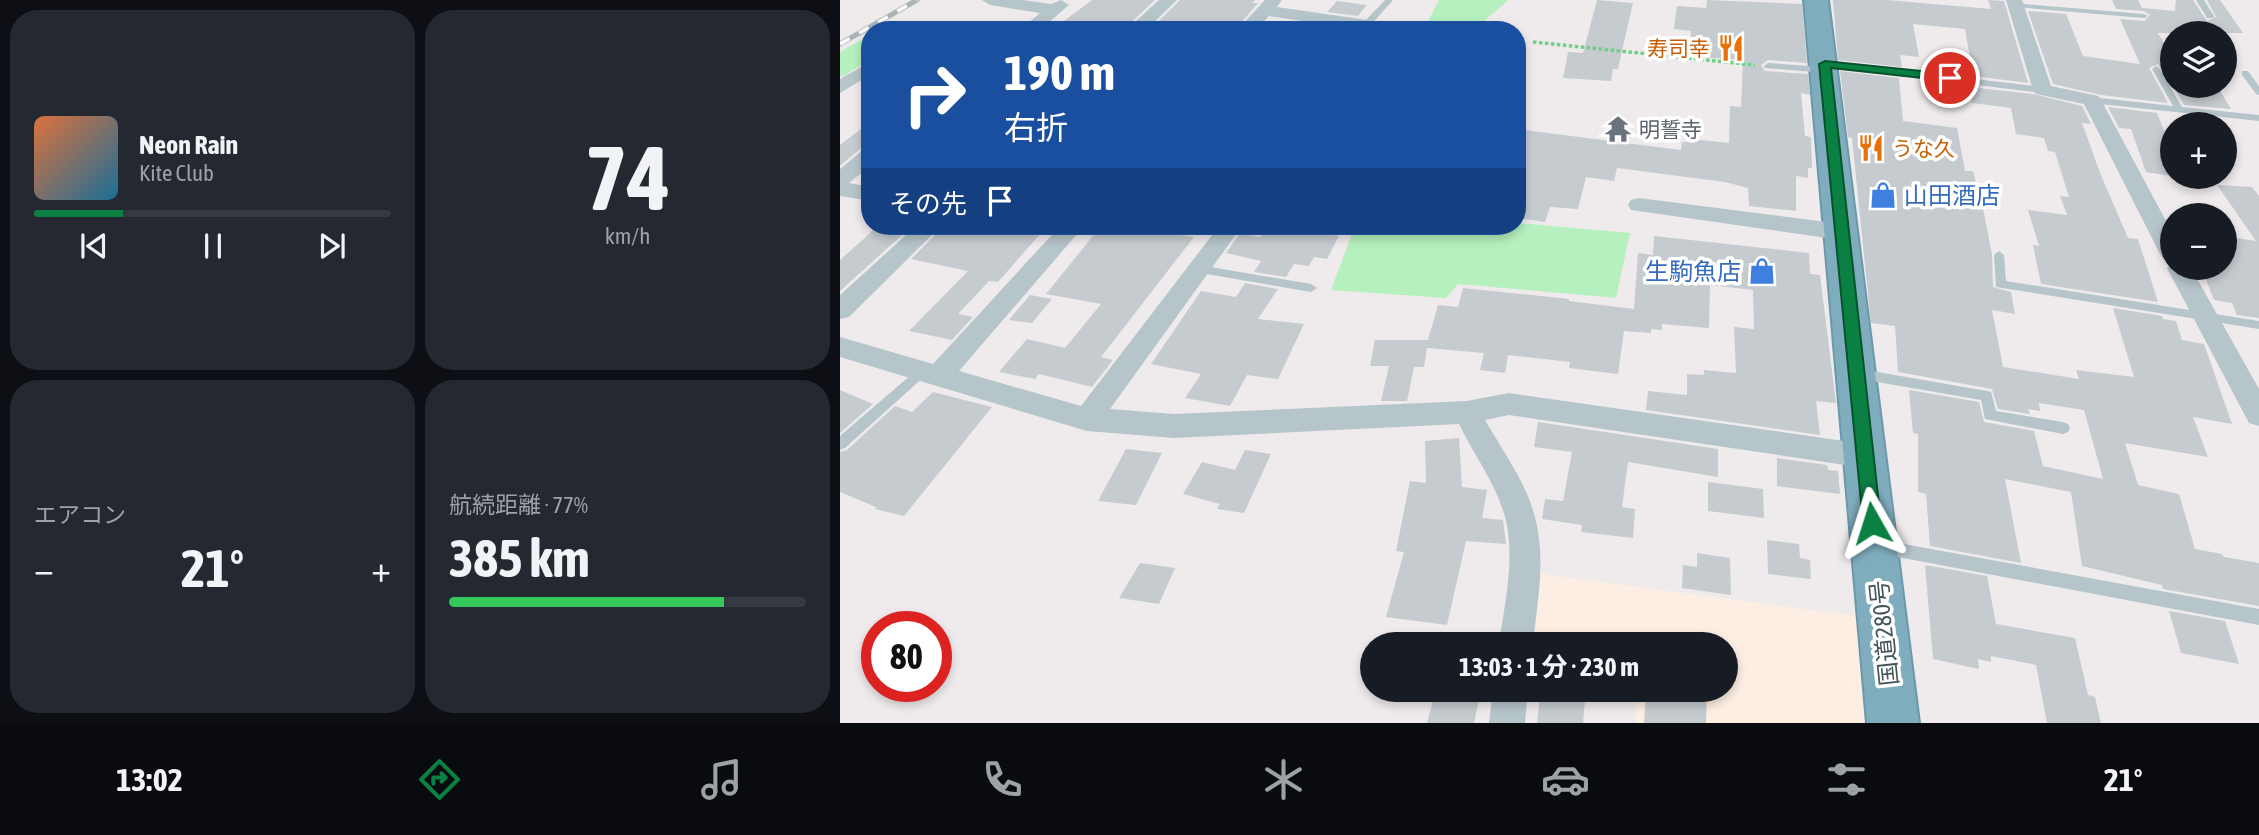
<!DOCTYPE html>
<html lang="ja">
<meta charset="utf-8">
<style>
body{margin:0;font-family:"Asap Condensed","Noto Sans JP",sans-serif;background:#242831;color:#f1f3f6;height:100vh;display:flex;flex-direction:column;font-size:26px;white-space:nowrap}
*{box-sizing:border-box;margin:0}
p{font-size:23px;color:#9ea1a6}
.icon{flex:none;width:38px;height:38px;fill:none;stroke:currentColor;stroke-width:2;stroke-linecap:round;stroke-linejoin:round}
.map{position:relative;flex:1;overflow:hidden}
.details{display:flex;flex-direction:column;gap:10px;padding:10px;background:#0d0f14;width:840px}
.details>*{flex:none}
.banner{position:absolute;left:21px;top:21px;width:665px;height:214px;border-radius:28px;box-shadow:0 4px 10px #0003;background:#1a4fa0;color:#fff;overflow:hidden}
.tools{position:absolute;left:1320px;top:21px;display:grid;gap:14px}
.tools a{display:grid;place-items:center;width:77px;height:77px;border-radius:50%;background:#171b24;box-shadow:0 4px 10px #0003;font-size:35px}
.speed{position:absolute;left:21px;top:611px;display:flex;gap:14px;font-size:35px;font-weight:700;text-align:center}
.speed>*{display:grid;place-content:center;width:91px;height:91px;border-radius:50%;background:#171b24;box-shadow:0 4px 10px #0003;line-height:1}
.speed .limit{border:10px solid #d22;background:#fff;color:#111}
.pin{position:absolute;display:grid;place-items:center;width:60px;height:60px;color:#fff;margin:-30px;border:4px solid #fff;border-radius:50%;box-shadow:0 2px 7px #0007}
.me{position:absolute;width:77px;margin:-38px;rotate:354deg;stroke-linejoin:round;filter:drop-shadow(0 0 5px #0008)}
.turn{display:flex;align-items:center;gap:24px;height:147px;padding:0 28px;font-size:32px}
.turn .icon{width:91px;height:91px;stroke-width:2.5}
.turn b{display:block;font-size:49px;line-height:60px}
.then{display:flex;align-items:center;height:66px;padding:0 28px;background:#0003;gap:14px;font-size:26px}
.big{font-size:52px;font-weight:700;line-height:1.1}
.details .tile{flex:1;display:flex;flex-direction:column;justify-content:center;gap:10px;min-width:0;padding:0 24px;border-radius:28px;background:#242831}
.details .dial{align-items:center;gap:0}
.dial b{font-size:91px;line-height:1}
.song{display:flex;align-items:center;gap:21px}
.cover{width:84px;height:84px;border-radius:10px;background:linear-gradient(135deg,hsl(20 70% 55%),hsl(200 70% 35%))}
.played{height:7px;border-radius:4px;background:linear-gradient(90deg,#0b8043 25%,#363941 25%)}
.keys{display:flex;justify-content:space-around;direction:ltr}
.heat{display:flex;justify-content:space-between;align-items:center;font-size:38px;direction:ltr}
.charge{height:10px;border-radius:5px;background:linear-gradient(90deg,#34c759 77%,#363941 0)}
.details .tiles{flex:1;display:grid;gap:10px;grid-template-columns:repeat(2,1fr)}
.trip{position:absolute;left:520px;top:632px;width:378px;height:70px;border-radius:35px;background:#171b24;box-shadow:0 4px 10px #0003;font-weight:700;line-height:70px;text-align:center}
.tab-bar{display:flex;height:112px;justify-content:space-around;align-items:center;background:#090b0e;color:#9ea1a6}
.tab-bar .icon{width:49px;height:49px}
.tab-bar .selected{color:#0b8043}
.tab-bar b{font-size:32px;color:#f1f3f6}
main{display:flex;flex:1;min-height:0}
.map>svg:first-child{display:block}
</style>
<main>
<section class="details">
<div class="tiles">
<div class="tile">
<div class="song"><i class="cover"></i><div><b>Neon Rain</b><p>Kite Club</p></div></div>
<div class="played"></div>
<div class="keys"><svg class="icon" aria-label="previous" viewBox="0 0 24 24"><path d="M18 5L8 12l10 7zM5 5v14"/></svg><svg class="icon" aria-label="pause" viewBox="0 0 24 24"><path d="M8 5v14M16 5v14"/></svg><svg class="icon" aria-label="next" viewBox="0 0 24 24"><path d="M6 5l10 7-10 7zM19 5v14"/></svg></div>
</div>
<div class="tile dial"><b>74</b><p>km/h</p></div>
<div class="tile"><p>エアコン</p>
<div class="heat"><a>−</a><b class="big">21°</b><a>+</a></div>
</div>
<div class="tile"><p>航続距離 · 77%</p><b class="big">385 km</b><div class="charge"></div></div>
</div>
</section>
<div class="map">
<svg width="1419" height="723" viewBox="0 0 1419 723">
<rect width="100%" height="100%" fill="#efebec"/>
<!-- commercial -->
<path fill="#fceee2" d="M694,573L1017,616L1031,723H796L795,692L770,690H886V644H687Z"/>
<!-- green -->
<path fill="#b6f0be" d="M599,0H668L634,30L585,27Z
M30,34V59L4,76H0V52Z
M677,223L790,233L776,298L618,284L606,298L491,290L515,226H677Z"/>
<!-- building -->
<path fill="#c5cbcf" d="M252,0H315L286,27L273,25L268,30H212Z
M340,0H415L412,3H418L395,30H360L317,23Z
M757,0L793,3L778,69H773L771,81L723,78L728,52L743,53Z
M867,0L962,4L967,63L928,60L921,65L925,71L968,74L970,95L961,93L965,136L971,137L972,168H968V178L956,176V211L909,206L908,188L885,182L777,168L774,181L746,177L738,209L710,207L705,222L677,218V129L841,150L842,142H849L850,139L889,143L890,106L901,107L903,60L849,56L851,31L834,29L837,6L866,8Z
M993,0H1047L1151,9L1148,0L1164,1L1188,83L1126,75L1125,69L1132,70L1125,29L1073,24L1079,57L1060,55L1062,67L998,60Z
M1272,0H1298L1302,8L1335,11L1336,0H1353L1367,21L1376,17L1367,0H1380L1403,33H1318L1332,57V84L1318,64L1309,68L1328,103L1261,95L1213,84L1188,11L1226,14L1243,56L1300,64L1280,19L1304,21L1310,15L1304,11L1276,9Z
M497,1L527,5L518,16L487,12Z
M1000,71L1059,78L1063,121L1117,128L1125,171H1133L1144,213L1152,255L1153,287L1171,292L1175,314L1152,310L1163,367L1239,379L1236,370L1294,377L1273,308L1322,316L1323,319L1336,321L1342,340L1364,344L1392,424L1353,417L1368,457L1285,443L1298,485L1339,494L1355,549L1382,554L1384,557L1419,563V606L1323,589L1322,585L1242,566L1231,492L1165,479L1181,563L1090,546L1086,494L1078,492V434L1073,433L1069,390L1139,402L1144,422L1194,431L1203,466L1263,479L1244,410L1199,403L1200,411L1188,409L1190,414L1158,409L1152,389L1058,372L1055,326L1031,323L1012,138L1008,137Z
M1333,86H1377L1391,109L1344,105Z
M1128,87L1193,94L1242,106L1251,124L1242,123L1260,173L1288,238L1298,239L1318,302L1201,284L1193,245L1199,246L1188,210L1227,215L1220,196L1229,197L1215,152L1208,151L1204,138L1176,134L1171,108L1132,103Z
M1268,107L1317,113L1332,150V176L1306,172L1291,129L1279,128Z
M30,122V146L21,148L0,166V145Z
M1377,185L1412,187L1419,196V318L1397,315L1392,303L1374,300L1363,272L1381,274L1378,268H1384V236L1416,241Z
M38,226H72L0,291V260Z
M104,226H152L201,233L158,282L149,281L118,314L133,317L112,340L69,331L128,271L71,259Z
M261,226H279L354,237L261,357L273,360L252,387L199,374L195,379L159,372L187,339L225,348L261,304L206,294Z
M428,226H458L456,229L499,236L487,259L474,257L469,266L454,264L446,277L414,272L421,261L386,253L400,233L420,237Z
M814,236L969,253L970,274L980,275L996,403L976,401L980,435L806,410L808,391L847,395V374L864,375V370L896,373L894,327L914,329L913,290L870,285L869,328L822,324V330L811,329V333L784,331L778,374L729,368L730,362L668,355L665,373L640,370L644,353L587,348L584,367H574L567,401H541L549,366H530L535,340H588L598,305L618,307L623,288L729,299V301L794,309L798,253L813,255Z
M405,283L438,289L418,319L464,324L438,379L407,375L390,406L345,398L361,374L311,364L361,291L396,297Z
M190,295L212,299L192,323L169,320Z
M0,390L33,404L0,433Z
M93,392L152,407L64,516L35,509L36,507L0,492V452L7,450L55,406L72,412Z
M698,422L878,449V477L788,462L782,507L795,509L793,538L741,532L742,525L702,519L705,499L723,501L732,452L694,447Z
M619,438L622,487L647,490L642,518L663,520L666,544L626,541L607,625L546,617L564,552L556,551L570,481L586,483L585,441Z
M286,449L322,453L296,505L258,501Z
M405,450L431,454L404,513L377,509L380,504L343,494L362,462L395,470Z
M937,458L987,465L988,470L998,471L1000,494L937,486Z
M868,482L923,489L924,518L868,511Z
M927,540L959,544L960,558L970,560L971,579L928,574Z
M857,553L890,558L891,595L842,588L843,565L857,567Z
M300,563L335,568L319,604L279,598Z
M1085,565L1147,576L1156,624L1235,638L1248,695L1255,697L1261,723H1207L1196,665L1151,656V662L1138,659L1139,669L1093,659Z
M1329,611L1385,621L1399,664L1341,653Z
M596,690H641L634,723H587Z
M806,690H867L866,723H804Z
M700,696L745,701L743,723H697Z"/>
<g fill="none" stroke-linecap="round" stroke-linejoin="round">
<defs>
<path id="highway" d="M964,0H988L1079,723H1027Z"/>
</defs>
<!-- highway casing -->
<use href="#highway" stroke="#6b98aa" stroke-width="4"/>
<!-- path -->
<path stroke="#6dd087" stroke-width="3.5" stroke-dasharray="3.5 2.5" stroke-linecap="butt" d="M693,42L915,65"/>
<!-- lane -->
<path fill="#b6c5ca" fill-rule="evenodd" d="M545,0H553L530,26H524V22Z
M1356,0H1364L1374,16L1373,18H1367Z
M1172,3L1304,14L1308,16L1304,18L1175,7L1171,5Z
M985,61L1203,87L1207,90L1203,93L982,66L981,64Z
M928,63L985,67L989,70L985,73L925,68L924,66Z
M1316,66L1320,69L1342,107L1419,115V121L1251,103L1247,100L1251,97L1333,106L1312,69Z
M1402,71H1408L1419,86V95L1416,94L1402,75Z
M1159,251L1164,255L1166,281L1419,321V329L1156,287L1154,255Z
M359,265L471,284L477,288L471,292L355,272L353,269L355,266Z
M83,366L87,368L89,371L87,374L5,448L0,450V436L79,368Z
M1020,369L1147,391L1151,392L1156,411L1223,422L1228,424L1230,428L1228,432L1223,434L1150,420L1145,419L1141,400L1020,379L1016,378L1014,374L1016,370Z
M1042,540L1419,609V625L1042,554L1037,552L1035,547L1037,542Z"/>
<!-- street -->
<path fill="#b6c5ca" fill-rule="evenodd" d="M142,0H183L211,4L221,0L229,5L200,30H180L200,13L150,5Z
M319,0H337L306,30H286Z
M425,0H442L437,7L562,25L571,30H525L429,16L416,30H397Z
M1166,0H1182L1211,86L1258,96L1261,100L1332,232V268H1351L1419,389V426L1409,423L1327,268L1331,262L1324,260L1320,254L1244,104L1196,94L1193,90Z
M30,62V75L0,93V79Z
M30,149V166L9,183L30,187V201L0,196V169L23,150Z
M799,198L1002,224L1010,226L1013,232L1010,238L1002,240L791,210L788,205L791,200Z
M76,226H101L9,317L0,319V295Z
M220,226H244L119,371L241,406L379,226H402L270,409L334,414L627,401L669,393L1025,444L1035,447L1039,456L1035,465L1025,468L669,415L645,420C664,453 690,488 697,526C705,564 697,606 693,644H659C665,601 677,553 663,510C653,480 633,453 619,424L334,438L247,431L0,357V337L93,364Z
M653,690H688L685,723H649Z"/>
<!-- highway -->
<use href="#highway" fill="#80adbe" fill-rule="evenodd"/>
<defs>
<path id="rail" d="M0,44L77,0"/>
</defs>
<!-- rail casing -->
<use href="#rail" stroke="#adb3b7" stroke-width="5"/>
<!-- rail -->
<use href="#rail" stroke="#fff" stroke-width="3.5" stroke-dasharray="11" stroke-linecap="butt"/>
</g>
<!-- route -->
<path fill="#0b8043" stroke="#07532c" stroke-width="2" d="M985,61L1110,74L1116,78L1110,81L991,68L1041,523L1039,529L1032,531L1025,529L1023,523L979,64Z"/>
<!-- icons -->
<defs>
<symbol id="restaurant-bare" viewBox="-9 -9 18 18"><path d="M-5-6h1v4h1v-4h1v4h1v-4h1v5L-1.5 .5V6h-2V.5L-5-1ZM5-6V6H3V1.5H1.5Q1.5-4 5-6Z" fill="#e8710a" stroke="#fff" stroke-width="2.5" paint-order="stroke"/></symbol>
<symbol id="temple-bare" viewBox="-9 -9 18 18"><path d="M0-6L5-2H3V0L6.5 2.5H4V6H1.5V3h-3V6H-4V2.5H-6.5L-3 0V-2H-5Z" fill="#6b7280" stroke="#fff" stroke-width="2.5" paint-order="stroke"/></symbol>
<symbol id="shop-bare" viewBox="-9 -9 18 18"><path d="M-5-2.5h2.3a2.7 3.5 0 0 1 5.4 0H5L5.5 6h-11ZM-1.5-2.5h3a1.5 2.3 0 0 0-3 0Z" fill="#3f7fe0" stroke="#fff" stroke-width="2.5" paint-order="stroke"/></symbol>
</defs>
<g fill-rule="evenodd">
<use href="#restaurant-bare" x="872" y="29" width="38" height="38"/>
<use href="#temple-bare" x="759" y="110" width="38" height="38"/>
<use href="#restaurant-bare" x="1012" y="129" width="38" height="38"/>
<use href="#shop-bare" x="1024" y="176" width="38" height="38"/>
<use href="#shop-bare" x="903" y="252" width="38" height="38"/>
</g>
<g text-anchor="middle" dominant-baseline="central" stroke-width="7" stroke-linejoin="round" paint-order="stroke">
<!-- far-food labels -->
<g font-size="21" fill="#c56008" stroke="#fff" text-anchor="end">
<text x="870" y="48">寿司幸</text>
<text x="1052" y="148" text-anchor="start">うな久</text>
</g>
<!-- far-worship labels -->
<g font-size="21" fill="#5b616d" stroke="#fff" text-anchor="start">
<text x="799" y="129">明誓寺</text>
</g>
<!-- shop labels -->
<g font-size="24" fill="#366cbe" stroke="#fff" text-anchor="start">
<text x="1064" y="195">山田酒店</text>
<text x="901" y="271" text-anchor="end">生駒魚店</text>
</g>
<!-- street labels -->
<g font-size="24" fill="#43555a" stroke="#fff">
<text transform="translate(1044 633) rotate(-96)">国道280号</text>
</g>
</g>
</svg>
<div class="tools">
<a><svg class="icon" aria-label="layers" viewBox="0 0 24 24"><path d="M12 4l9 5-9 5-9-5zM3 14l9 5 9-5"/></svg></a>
<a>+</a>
<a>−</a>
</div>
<div class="speed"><div class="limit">80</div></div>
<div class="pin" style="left:1110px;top:78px;background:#d93025"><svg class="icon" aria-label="arrive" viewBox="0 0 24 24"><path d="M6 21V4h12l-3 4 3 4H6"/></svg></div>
<svg class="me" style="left:1032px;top:523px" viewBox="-20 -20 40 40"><path d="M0-17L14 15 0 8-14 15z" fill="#0b8043" stroke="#fff" stroke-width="4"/></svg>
<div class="trip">13:03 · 1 分 · 230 m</div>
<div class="banner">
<div class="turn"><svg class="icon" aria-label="right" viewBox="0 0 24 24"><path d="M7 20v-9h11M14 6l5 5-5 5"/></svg><div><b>190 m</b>右折</div></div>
<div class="then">その先<svg class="icon" aria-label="arrive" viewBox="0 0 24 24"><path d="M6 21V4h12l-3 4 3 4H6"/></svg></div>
</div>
</div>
</main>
<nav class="tab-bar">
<b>13:02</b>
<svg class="icon selected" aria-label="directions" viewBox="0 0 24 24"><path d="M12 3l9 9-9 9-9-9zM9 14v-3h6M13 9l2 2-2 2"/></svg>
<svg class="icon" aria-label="music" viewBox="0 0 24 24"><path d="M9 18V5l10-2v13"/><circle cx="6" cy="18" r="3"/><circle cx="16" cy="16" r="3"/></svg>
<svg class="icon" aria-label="phone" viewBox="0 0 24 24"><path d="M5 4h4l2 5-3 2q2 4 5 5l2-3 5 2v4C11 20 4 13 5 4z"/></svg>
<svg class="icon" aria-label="climate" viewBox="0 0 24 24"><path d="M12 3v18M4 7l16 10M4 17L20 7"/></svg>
<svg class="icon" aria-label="car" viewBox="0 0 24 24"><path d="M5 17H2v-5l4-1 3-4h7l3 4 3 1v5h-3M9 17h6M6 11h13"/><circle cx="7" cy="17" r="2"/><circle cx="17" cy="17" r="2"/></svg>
<svg class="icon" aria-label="filters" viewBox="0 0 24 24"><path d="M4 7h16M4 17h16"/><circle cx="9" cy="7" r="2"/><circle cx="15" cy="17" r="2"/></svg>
<b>21°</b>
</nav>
